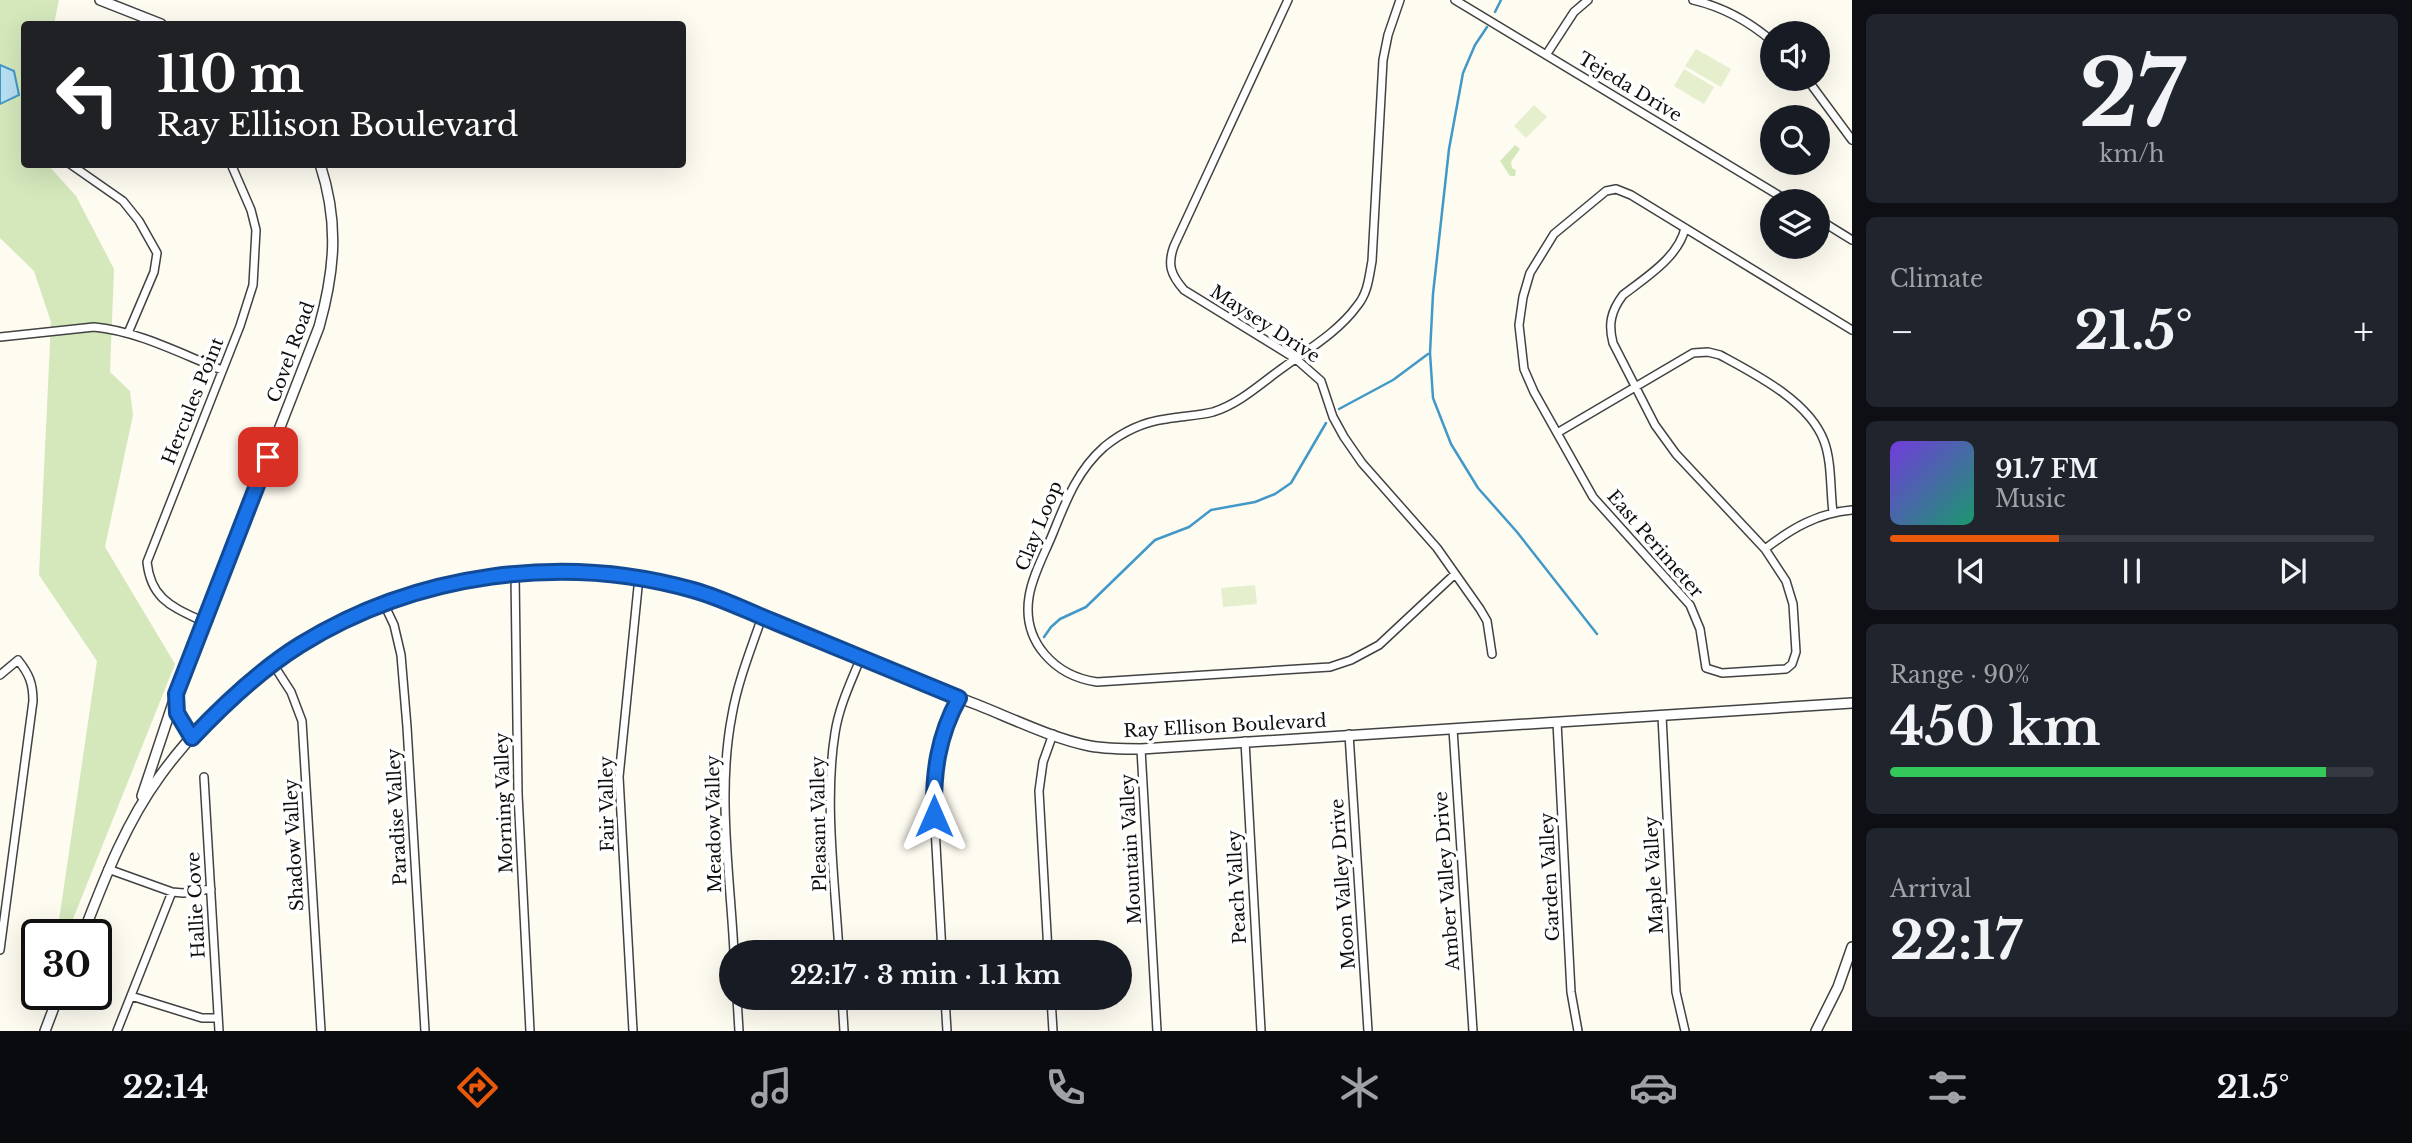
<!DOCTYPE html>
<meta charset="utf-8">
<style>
body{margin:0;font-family:"Libre Baskerville",serif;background:#20242c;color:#f1f3f6;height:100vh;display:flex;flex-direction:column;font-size:26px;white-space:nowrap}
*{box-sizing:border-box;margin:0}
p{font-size:23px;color:#9ea1a6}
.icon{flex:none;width:38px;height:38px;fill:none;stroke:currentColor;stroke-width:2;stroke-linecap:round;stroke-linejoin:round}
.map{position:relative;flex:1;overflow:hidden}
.sheet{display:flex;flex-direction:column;gap:14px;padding:14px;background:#0d0f14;width:560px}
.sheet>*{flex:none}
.hud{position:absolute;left:21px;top:21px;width:665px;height:147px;border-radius:7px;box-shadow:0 7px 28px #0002;background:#202124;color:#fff;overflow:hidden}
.controls{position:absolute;left:1760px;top:21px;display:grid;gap:14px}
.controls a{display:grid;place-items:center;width:70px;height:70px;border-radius:50%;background:#171b24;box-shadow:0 7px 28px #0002;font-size:35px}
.speed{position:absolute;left:21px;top:919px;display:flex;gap:14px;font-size:35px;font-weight:700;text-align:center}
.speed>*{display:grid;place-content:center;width:91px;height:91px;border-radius:50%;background:#171b24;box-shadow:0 7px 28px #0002;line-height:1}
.speed .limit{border:4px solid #111;border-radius:10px;background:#fff;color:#111}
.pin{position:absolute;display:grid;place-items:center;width:60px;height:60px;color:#fff;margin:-30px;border-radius:14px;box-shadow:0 4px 10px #0006}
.me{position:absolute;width:77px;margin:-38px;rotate:0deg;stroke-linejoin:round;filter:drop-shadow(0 0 5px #0008)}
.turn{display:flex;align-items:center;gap:24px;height:147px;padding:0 21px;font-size:32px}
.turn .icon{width:91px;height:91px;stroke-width:2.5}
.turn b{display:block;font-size:49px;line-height:60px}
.big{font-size:52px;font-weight:700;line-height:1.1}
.sheet .tile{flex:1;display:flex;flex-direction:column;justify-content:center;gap:10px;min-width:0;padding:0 24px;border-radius:10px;background:#20242c}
.sheet .dial{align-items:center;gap:0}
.dial b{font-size:91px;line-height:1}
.song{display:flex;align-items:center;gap:21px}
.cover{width:84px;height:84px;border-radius:10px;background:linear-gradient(135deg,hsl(260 70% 55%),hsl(160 70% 35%))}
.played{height:7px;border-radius:4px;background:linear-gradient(90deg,#ea580c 35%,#363941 35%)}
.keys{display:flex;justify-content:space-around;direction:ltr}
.heat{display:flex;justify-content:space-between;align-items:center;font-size:38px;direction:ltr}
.charge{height:10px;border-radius:5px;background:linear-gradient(90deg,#34c759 90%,#363941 0)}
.trip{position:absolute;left:719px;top:940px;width:413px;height:70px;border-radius:35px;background:#171b24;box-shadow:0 7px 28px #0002;font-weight:700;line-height:70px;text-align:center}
.dock{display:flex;height:112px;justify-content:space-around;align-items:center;background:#090b0e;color:#9ea1a6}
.dock .icon{width:49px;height:49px}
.dock .selected{color:#ea580c}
.dock b{font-size:32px;color:#f1f3f6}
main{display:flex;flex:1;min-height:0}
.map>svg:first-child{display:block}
</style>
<main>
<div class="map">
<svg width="1852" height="1031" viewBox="0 0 1852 1031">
<rect width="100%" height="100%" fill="#fefbf1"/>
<!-- green -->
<path fill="#d4e8bc" d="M0,0H59L54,24H24V164L48,165L76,196L114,269L110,372L130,391L133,415L105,547L175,664L67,934H57L97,661L39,575L51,322L34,271L0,238Z
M1515,145L1520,149L1511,162L1512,168L1516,170L1515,176H1510L1500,161Z"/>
<!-- pitch -->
<path fill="#e5efcd" d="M1696,49L1731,69L1721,87L1685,66Z
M1684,69L1714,87L1704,104L1674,86Z
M1534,105L1547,117L1526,138L1514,126Z
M1255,585L1257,604L1223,607L1221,588Z"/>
<!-- water -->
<path fill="#b8e0f3" stroke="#4298c7" stroke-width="2" d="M0,65L14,71L19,95L0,104Z"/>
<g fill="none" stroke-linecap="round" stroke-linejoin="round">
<!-- stream -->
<path stroke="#4298c7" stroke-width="2.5" d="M1495,12L1501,0
M1487,27L1475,45L1463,73L1449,149L1433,294L1430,353L1433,398L1451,444L1478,488L1517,532L1597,634
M1339,409L1393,380L1428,354
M1044,637L1051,627L1060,619L1086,607L1155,540L1189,527L1211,510L1255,502L1275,494L1291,483L1326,423"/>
<defs>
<path id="minor" d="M1288,0L1174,246C1167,265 1171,275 1184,290L1296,359L1321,381L1333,417L1344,437L1362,463L1437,548L1480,609L1487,621L1492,654
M1400,0L1388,35L1383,60L1372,261C1369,277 1368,293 1357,306C1339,331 1309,349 1284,367C1261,383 1241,403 1213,412C1197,416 1181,416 1166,419C1143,422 1121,433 1104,447C1077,471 1066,501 1053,533C1045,553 1032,576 1029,597C1022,642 1055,676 1097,682L1330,667L1351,660L1379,645L1455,574
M1455,0L1788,201
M1693,0C1723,7 1750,22 1773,42
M1546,55L1574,12L1588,0
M1807,79L1852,140
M70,164L123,201L139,221L157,253L154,272L128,333
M1818,219L1852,240
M1685,228C1679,257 1645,278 1623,295C1611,311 1608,324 1613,343L1655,425L1676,454L1765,549L1786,581L1793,604L1796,652L1792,664L1786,669L1722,673L1706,668L1700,629L1690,605L1593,497L1534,392L1524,369L1519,325L1523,297L1530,273L1554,234L1606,191L1616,189L1631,195L1852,330
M0,337L94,327C138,331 181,354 222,370
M1557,433L1693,353L1708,352L1720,355C1755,374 1809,401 1824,441C1832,462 1830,490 1833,512
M1765,549C1792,528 1818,513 1852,510
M515,574L518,794L530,1031
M384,604L394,625L401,655L407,727L425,1031
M204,622C173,607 151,600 147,562L240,326L253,285L256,230L251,210L231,164
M273,664L291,692L302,721L321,1031
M0,675L18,660C29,674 33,683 33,701L0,950
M1662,716L1676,992L1685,1031
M1557,722L1571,992L1578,1031
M1453,729L1473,1031
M1349,734L1368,1031
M1245,741L1261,1031
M1141,749L1157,1031
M204,777L219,1031
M108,869L172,892L183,893L211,889
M734,952C730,874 717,792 732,715C738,681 751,649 762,617
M839,952C835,882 824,801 835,733C839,706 851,682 861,657
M942,952L933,792L938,748L944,730L959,698
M1048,952L1039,791L1043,762L1053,734
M131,996L202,1018H218
M737,998L739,1031
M842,998L844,1031
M945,998L947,1031
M1051,998L1053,1031
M117,1031L172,892
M633,1031L619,777L639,577"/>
<path id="tertiary" d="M100,0L161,24
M177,702V713L192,738
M142,796L176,694L319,327C335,270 339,222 320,164
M83,934C104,880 125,824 160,776C238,668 359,596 491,576C518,572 546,573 573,573C619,574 666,579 709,595C731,603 752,613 773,622C842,649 909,679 978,705C1013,719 1054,739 1090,746C1107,749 1124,749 1141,749L1852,703
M45,1031L59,994
M1816,1031L1838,987L1852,947"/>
</defs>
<!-- minor casing -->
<use href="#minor" stroke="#424242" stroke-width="10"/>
<!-- tertiary casing -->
<use href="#tertiary" stroke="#424242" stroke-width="12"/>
<!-- minor -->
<use href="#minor" stroke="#fff" stroke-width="7"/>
<!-- tertiary -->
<use href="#tertiary" stroke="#fff" stroke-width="9"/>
</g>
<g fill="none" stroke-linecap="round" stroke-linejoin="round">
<defs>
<path id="route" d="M268,457L176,694L177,713L192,738C225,703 260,670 300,645C416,573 563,553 693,590C722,598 749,612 777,623C838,648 898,673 959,698C938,736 933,773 934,816"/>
</defs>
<!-- route casing -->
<use href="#route" stroke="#114b97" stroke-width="18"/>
<!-- route -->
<use href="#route" stroke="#1a73e8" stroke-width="12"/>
</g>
<g text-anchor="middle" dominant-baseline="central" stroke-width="7" stroke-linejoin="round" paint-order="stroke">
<!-- street labels -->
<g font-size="18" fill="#0f0f0f" stroke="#fff">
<text transform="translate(1630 87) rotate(31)">Tejeda Drive</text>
<text transform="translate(1265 324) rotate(33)">Maysey Drive</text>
<text transform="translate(291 352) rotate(-70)">Covel Road</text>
<text transform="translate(193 401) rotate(-68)">Hercules Point</text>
<text transform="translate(1039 526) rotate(-68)">Clay Loop</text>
<text transform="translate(1655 544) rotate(49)">East Perimeter</text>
<text transform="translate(1225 726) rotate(-3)">Ray Ellison Boulevard</text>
<text transform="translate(504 803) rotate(-92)">Morning Valley</text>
<text transform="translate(607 804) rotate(-91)">Fair Valley</text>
<text transform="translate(397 817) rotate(-93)">Paradise Valley</text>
<text transform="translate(714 824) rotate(-91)">Meadow Valley</text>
<text transform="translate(819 824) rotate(-91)">Pleasant Valley</text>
<text transform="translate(294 845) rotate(-93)">Shadow Valley</text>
<text transform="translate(1131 849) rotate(-93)">Mountain Valley</text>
<text transform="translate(1654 875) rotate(-93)">Maple Valley</text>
<text transform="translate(1550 877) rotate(-93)">Garden Valley</text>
<text transform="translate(1447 881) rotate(-94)">Amber Valley Drive</text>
<text transform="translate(1343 884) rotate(-94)">Moon Valley Drive</text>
<text transform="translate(1237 887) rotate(-93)">Peach Valley</text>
<text transform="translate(196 905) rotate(-93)">Hallie Cove</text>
</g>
</g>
</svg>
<div class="controls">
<a><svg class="icon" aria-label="sound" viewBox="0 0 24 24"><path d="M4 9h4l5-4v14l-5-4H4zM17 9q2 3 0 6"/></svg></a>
<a><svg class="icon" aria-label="search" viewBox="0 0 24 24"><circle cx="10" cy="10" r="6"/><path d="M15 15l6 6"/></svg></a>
<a><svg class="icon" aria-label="layers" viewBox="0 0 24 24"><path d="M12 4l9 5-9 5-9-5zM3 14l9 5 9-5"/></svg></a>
</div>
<div class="speed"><div class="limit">30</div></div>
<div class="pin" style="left:268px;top:457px;background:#d93025"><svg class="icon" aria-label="arrive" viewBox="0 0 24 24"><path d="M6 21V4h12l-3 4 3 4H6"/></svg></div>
<svg class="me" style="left:934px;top:816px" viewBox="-20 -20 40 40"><path d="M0-17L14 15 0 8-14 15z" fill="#1a73e8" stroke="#fff" stroke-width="4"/></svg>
<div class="trip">22:17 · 3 min · 1.1 km</div>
<div class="hud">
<div class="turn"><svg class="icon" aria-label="left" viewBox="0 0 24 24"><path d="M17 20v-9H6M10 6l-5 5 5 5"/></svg><div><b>110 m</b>Ray Ellison Boulevard</div></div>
</div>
</div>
<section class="sheet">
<div class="tile dial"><b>27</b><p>km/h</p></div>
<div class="tile"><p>Climate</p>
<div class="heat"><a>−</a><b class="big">21.5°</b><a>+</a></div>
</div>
<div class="tile">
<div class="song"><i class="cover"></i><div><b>91.7 FM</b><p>Music</p></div></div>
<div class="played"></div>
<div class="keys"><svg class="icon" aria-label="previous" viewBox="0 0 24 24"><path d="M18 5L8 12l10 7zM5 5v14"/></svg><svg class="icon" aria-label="pause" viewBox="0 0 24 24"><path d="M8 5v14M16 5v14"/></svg><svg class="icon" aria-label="next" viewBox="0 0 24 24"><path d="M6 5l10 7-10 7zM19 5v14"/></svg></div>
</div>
<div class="tile"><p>Range · 90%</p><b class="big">450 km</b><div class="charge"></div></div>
<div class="tile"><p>Arrival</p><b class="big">22:17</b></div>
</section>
</main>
<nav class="dock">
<b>22:14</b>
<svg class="icon selected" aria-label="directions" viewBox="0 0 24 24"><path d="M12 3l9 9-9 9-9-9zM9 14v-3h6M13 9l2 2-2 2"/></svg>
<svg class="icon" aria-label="music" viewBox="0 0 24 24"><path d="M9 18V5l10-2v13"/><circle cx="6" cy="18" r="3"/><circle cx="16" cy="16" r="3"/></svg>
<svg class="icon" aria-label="phone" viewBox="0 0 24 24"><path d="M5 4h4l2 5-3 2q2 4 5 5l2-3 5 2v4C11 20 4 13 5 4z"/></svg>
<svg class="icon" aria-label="climate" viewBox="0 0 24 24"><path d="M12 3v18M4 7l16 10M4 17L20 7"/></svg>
<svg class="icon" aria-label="car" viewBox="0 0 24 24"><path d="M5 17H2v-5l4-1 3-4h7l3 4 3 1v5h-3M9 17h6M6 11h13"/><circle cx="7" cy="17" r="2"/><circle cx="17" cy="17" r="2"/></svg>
<svg class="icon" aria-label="filters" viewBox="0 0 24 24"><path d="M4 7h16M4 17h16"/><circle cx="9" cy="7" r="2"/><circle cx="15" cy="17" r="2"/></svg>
<b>21.5°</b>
</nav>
